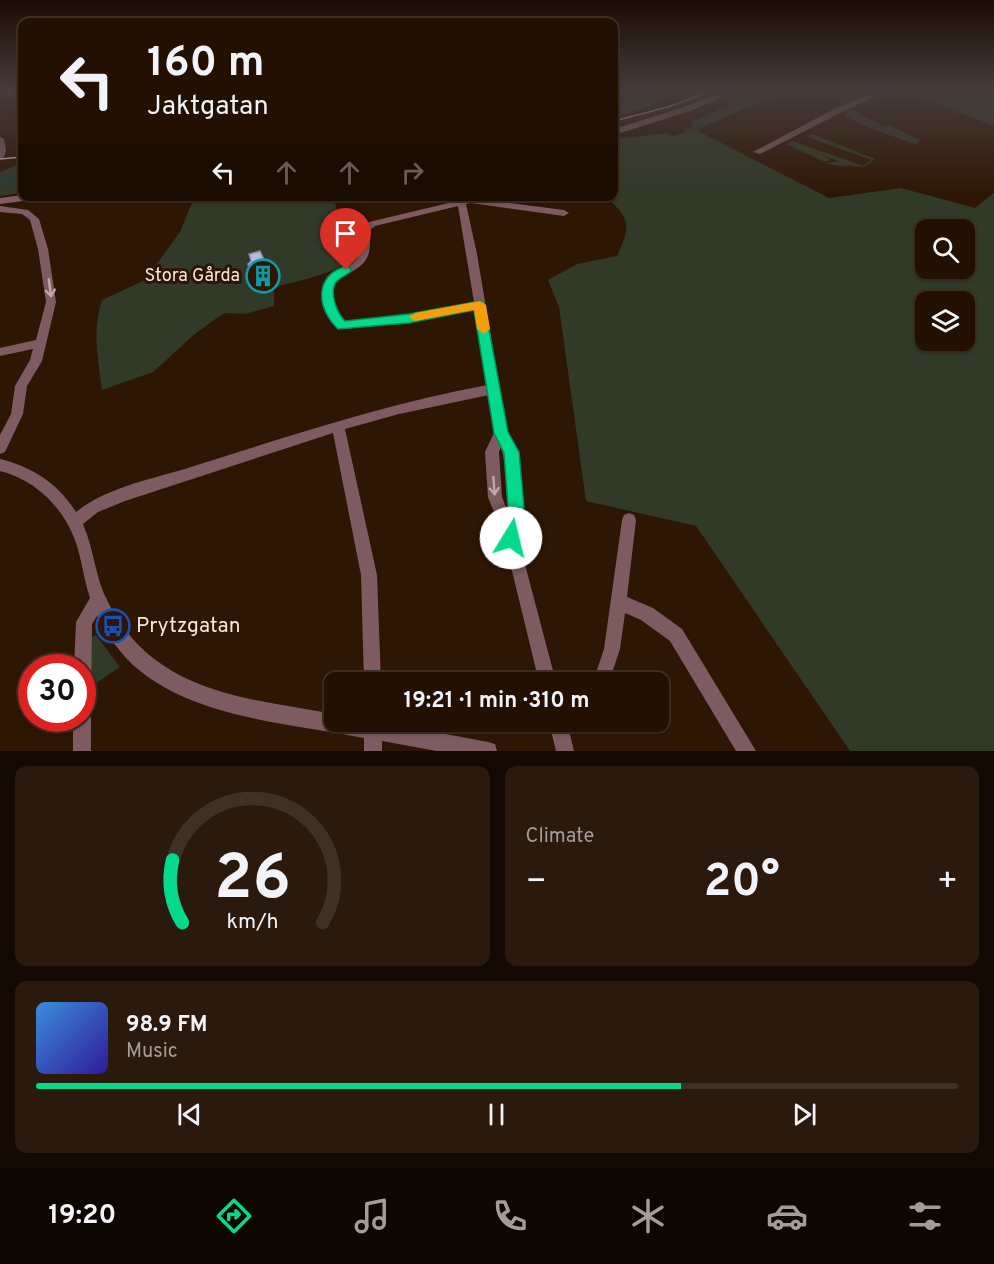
<!DOCTYPE html>
<meta charset="utf-8">
<style>
body{margin:0;font-family:Overpass,sans-serif;background:#2a190d;color:#f1f3f6;height:100vh;display:flex;flex-direction:column;font-size:22px;white-space:nowrap}
*{box-sizing:border-box;margin:0}
p{font-size:20px;color:#a29d9a}
.icon{flex:none;width:33px;height:33px;fill:none;stroke:currentColor;stroke-width:2;stroke-linecap:round;stroke-linejoin:round}
.map{position:relative;height:751px;overflow:hidden}
.side{display:flex;flex-direction:column;gap:15px;padding:15px;background:#130902;flex:1}
.side>*{flex:none}
.hud{position:absolute;left:18px;top:18px;width:600px;height:183px;border-radius:12px;box-shadow:0 2px 4px #0004,0 0 0 2px #3f3025;background:#221003;color:#f1f3f6;overflow:hidden}
.tools{position:absolute;left:915px;top:219px;display:grid;gap:12px}
.tools a{display:grid;place-items:center;width:60px;height:60px;border-radius:12px;background:#221003;box-shadow:0 2px 4px #0004,0 0 0 2px #3f3025;font-size:30px}
.speed{position:absolute;left:18px;top:654px;display:flex;gap:12px;font-size:30px;font-weight:700;text-align:center}
.speed>*{display:grid;place-content:center;width:78px;height:78px;border-radius:50%;background:#221003;box-shadow:0 2px 4px #0004,0 0 0 2px #3f3025;line-height:1}
.speed .limit{border:9px solid #d22;background:#fff;color:#111}
.pin{position:absolute;display:grid;place-items:center;width:51px;height:51px;color:#fff;margin:-62px -26px;border-radius:50% 50% 50% 0;rotate:-45deg;box-shadow:0 0 6px #0007}
.pin .icon{rotate:45deg}
.me{position:absolute;width:66px;margin:-33px;rotate:9deg;stroke-linejoin:round;filter:drop-shadow(0 0 4px #0008)}
.turn{display:flex;align-items:center;gap:21px;height:126px;padding:0 30px;font-size:27px}
.turn .icon{width:78px;height:78px;stroke-width:2.5}
.turn b{display:block;font-size:42px;line-height:51px}
.lanes{display:flex;align-items:center;height:57px;padding:0 30px;background:#0003;justify-content:center;gap:30px;direction:ltr}
.lanes .off{opacity:.35}
.big{font-size:45px;font-weight:700;line-height:1.1}
.side .widget{flex:1;display:flex;flex-direction:column;justify-content:center;gap:9px;min-width:0;padding:0 21px;border-radius:12px;background:#2a190d}
.side .dial{align-items:center;gap:0}
.dial svg{height:156px;overflow:visible;fill:none;stroke:#3f3025;stroke-width:7;stroke-linecap:round;text-anchor:middle}
.dial text{fill:#f1f3f6;stroke:none}
.song{display:flex;align-items:center;gap:18px}
.cover{width:72px;height:72px;border-radius:9px;background:linear-gradient(135deg,hsl(210 70% 55%),hsl(250 70% 35%))}
.played{height:6px;border-radius:3px;background:linear-gradient(90deg,#05d98b 70%,#3f3025 70%)}
.keys{display:flex;justify-content:space-around;direction:ltr}
.heat{display:flex;justify-content:space-between;align-items:center;font-size:33px;direction:ltr}
.side .tiles{flex:1;display:grid;gap:15px;grid-template-columns:1fr 1fr}
.widget:last-child{grid-column:span 2}
.trip{position:absolute;left:324px;top:672px;width:345px;height:60px;border-radius:12px;background:#221003;box-shadow:0 2px 4px #0004,0 0 0 2px #3f3025;font-weight:700;line-height:60px;text-align:center}
.menu{display:flex;height:96px;justify-content:space-around;align-items:center;background:#0e0601;color:#a29d9a}
.menu .icon{width:42px;height:42px}
.menu .selected{color:#05d98b}
.menu b{font-size:27px;color:#f1f3f6}
.map>svg:first-child{display:block}
</style>
<div class="map">
<svg width="994" height="751" viewBox="0 0 994 751">
<rect width="100%" height="100%" fill="#2e1604"/>
<!-- green -->
<path fill="#313928" fill-rule="evenodd" d="M653,91H699L662,96L647,108L614,116V106L630,105L634,95Z
M761,91H785L696,130L829,198L901,188L975,208L994,193V751H850L696,526L586,501L559,307L548,280L577,264L617,256C631,226 631,219 606,197L614,196V139L667,133L674,136L686,132L684,128L694,129L691,122ZM926,230H964V268H926ZM926,302H964V340H926Z
M904,91H954L992,96L994,91V126Z
M851,109L885,127L889,125L920,140L917,144L911,143L862,125L843,115Z
M812,134L875,159L864,167C853,165 835,167 826,163L839,161L821,155L831,160L825,162L786,144L793,141C817,151 839,156 863,166L871,160L808,137Z
M17,165L22,166V193L0,196V172Z
M223,196L334,197C335,202 336,210 339,214C344,224 356,228 359,239C368,269 293,282 274,287V306L245,314L224,313L196,333L153,372L102,390C98,360 92,329 102,300L145,280L180,232L194,198Z
M96,635L120,667L89,688L91,637Z"/>
<g fill="none" stroke-linecap="round" stroke-linejoin="round">
<!-- stream -->
<path stroke="#1d3e47" stroke-width="2" d="M614,113L661,91
M0,178L22,179"/>
<!-- minor -->
<path fill="#7d5b61" fill-rule="evenodd" d="M5,91H18L0,96V92Z
M877,91H887L842,112L760,154L753,152L836,108Z
M0,137L4,139L6,150L4,157L0,159Z
M456,196L564,210L569,213L564,216L471,203L466,204L477,254L507,433L518,458L522,484V512L518,538L556,682H539L504,538L488,497L485,452L494,433L489,395L399,414L345,429L377,575L381,682H364L361,575L333,433L125,501L98,512L83,524C94,549 95,578 108,602C154,693 245,698 334,714V722H382L488,742L495,744L497,751H437L382,741V751H364V738C292,724 197,718 139,670C121,656 108,635 97,616L92,624L91,706L88,712L91,718V751H73V718H82V668H74L76,622L90,598C84,580 82,561 76,543C64,508 36,480 0,471V459C32,467 58,483 76,512C107,487 153,479 191,467C289,436 386,404 487,385L476,310L409,322L342,329C332,326 328,318 325,308C313,265 347,279 360,254C363,247 360,237 359,230L369,222L457,201ZM458,206L474,302L409,314L343,321C335,312 333,297 333,286C337,279 342,277 348,274C369,263 372,253 369,231L375,226ZM501,447L507,471V510L502,497L499,452Z
M0,206L28,210L39,219L48,249L56,302L42,361L27,386L23,414L5,452L0,454V435L11,414L15,386L30,360L33,349L0,356V348L36,340L46,302L38,249L30,220L22,214L0,212Z
M629,513L634,515L636,520L627,597L653,608L682,629L756,751H736L670,641L641,620L625,613L620,649L609,682H593L604,649L622,520L624,515Z
M549,722H567L574,751H556Z"/>
<!-- tertiary -->
<path fill="#7d5b61" fill-rule="evenodd" d="M725,91H736L690,111L614,135V129L684,107Z
M22,195L44,196L39,199L0,204V198Z"/>
<!-- tram -->
<path stroke="#c3afa3" stroke-width="1.5" d="M614,121L668,107L711,91
M0,159L22,157"/>
</g>
<!-- shaded-wall -->
<path fill="#838199" d="M269,270L273,282L257,287L251,275Z"/>
<!-- building -->
<path fill="#bbb8db" stroke="#838199" stroke-width="1.5" d="M260,251L269,270L251,275L248,264L251,261L249,254Z"/>
<!-- one-way arrows -->
<defs><path id="oneway-shaft" d="M-6 0H5M1.5-3L5.5 0L1.5 3" fill="none" stroke-width="1.6" stroke-linecap="round" stroke-linejoin="round" transform="scale(1.5)"/></defs>
<g stroke="#c1a7a4">
<use href="#oneway-shaft" transform="translate(50 288) rotate(82)"/>
<use href="#oneway-shaft" transform="translate(494 486) rotate(86)"/>
</g>
<!-- sky -->
<linearGradient id="sky" x2="0" y2="1"><stop stop-color="#190c02"/><stop offset="0.46" stop-color="#463c3a"/><stop offset="1" stop-color="#463c3a" stop-opacity="0"/></linearGradient>
<rect width="994" height="196" fill="url(#sky)"/>
<!-- route -->
<path fill="#05d98b" stroke="#038d5a" stroke-width="1.5" d="M346,266L352,270C348,275 341,277 337,281C328,291 337,313 345,321L409,314L480,301L484,302L508,432L519,452L524,507L517,544L511,546L505,544L503,538L508,507L504,453L494,433L474,310L409,323L338,329C316,308 314,276 346,266Z"/>
<!-- slow -->
<path fill="#f59e0b" d="M480,301L486,305L490,329L484,334L477,329L474,310L415,321L409,317L415,313Z"/>
<!-- icons -->
<defs>
<symbol id="building-ring" viewBox="-11 -11 22 22"><circle r="9.5" fill="#2e1604" stroke="#0f9aa8" stroke-width="1.5"/><path d="M-4-6H4V6H1V3H-1V6H-4ZM-2.5-4.3h1.7v1.8h-1.7ZM.8-4.3h1.7v1.8H.8ZM-2.5-1h1.7V.8h-1.7ZM.8-1h1.7V.8H.8Z" fill="#0f9aa8"/></symbol>
<symbol id="bus-ring" viewBox="-11 -11 22 22"><circle r="9.5" fill="#2e1604" stroke="#1a4fb4" stroke-width="1.5"/><path d="M-5-6H5V4H4V6H2V4H-2V6H-4V4H-5ZM-3.5-4V0h7V-4ZM-3.5 1.2v1.5H-2V1.2ZM2 1.2v1.5H3.5V1.2Z" fill="#1a4fb4"/></symbol>
</defs>
<g fill-rule="evenodd">
<use href="#building-ring" x="244" y="257" width="38" height="38"/>
<use href="#bus-ring" x="94" y="607" width="38" height="38"/>
</g>
<g text-anchor="middle" dominant-baseline="central" stroke-width="6" stroke-linejoin="round" paint-order="stroke">
<!-- poi labels -->
<g font-size="18" fill="#f8e6db" stroke="#2e1604" text-anchor="end">
<text x="240" y="276">Stora Gårda</text>
</g>
<!-- near-poi labels -->
<g font-size="21" fill="#f8e6db" stroke="#2e1604" text-anchor="start">
<text x="136" y="626">Prytzgatan</text>
</g>
</g>
</svg>
<div class="tools">
<a><svg class="icon" aria-label="search" viewBox="0 0 24 24"><circle cx="10" cy="10" r="6"/><path d="M15 15l6 6"/></svg></a>
<a><svg class="icon" aria-label="layers" viewBox="0 0 24 24"><path d="M12 4l9 5-9 5-9-5zM3 14l9 5 9-5"/></svg></a>
</div>
<div class="speed"><div class="limit">30</div></div>
<div class="pin" style="left:346px;top:270px;background:#d93025"><svg class="icon" aria-label="arrive" viewBox="0 0 24 24"><path d="M6 21V4h12l-3 4 3 4H6"/></svg></div>
<svg class="me" style="left:511px;top:538px" viewBox="-20 -20 40 40"><circle r="19" fill="#fff"/><path d="M0-13L10 11 0 6-10 11z" fill="#05d98b"/></svg>
<div class="trip">19:21 · 1 min · 310 m</div>
<div class="hud">
<div class="turn"><svg class="icon" aria-label="left" viewBox="0 0 24 24"><path d="M17 20v-9H6M10 6l-5 5 5 5"/></svg><div><b>160 m</b>Jaktgatan</div></div>
<div class="lanes"><svg class="icon" aria-label="left" viewBox="0 0 24 24"><path d="M17 20v-9H6M10 6l-5 5 5 5"/></svg><svg class="icon off" aria-label="ahead" viewBox="0 0 24 24"><path d="M12 20V5M6 11l6-6 6 6"/></svg><svg class="icon off" aria-label="ahead" viewBox="0 0 24 24"><path d="M12 20V5M6 11l6-6 6 6"/></svg><svg class="icon off" aria-label="right" viewBox="0 0 24 24"><path d="M7 20v-9h11M14 6l5 5-5 5"/></svg></div>
</div>
</div>
<section class="side">
<div class="tiles">
<div class="widget dial"><svg viewBox="0 0 100 80">
<path d="M14 69A42 42 0 1 1 86 69"/>
<path d="M14 69A42 42 0 0 1 9 37" stroke="#05d98b"/>
<text x="50" y="56" font-size="32" font-weight="700">26</text>
<text x="50" y="72" font-size="11">km/h</text>
</svg></div>
<div class="widget"><p>Climate</p>
<div class="heat"><a>−</a><b class="big">20°</b><a>+</a></div>
</div>
<div class="widget">
<div class="song"><i class="cover"></i><div><b>98.9 FM</b><p>Music</p></div></div>
<div class="played"></div>
<div class="keys"><svg class="icon" aria-label="previous" viewBox="0 0 24 24"><path d="M18 5L8 12l10 7zM5 5v14"/></svg><svg class="icon" aria-label="pause" viewBox="0 0 24 24"><path d="M8 5v14M16 5v14"/></svg><svg class="icon" aria-label="next" viewBox="0 0 24 24"><path d="M6 5l10 7-10 7zM19 5v14"/></svg></div>
</div>
</div>
</section>
<nav class="menu">
<b>19:20</b>
<svg class="icon selected" aria-label="directions" viewBox="0 0 24 24"><path d="M12 3l9 9-9 9-9-9zM9 14v-3h6M13 9l2 2-2 2"/></svg>
<svg class="icon" aria-label="music" viewBox="0 0 24 24"><path d="M9 18V5l10-2v13"/><circle cx="6" cy="18" r="3"/><circle cx="16" cy="16" r="3"/></svg>
<svg class="icon" aria-label="phone" viewBox="0 0 24 24"><path d="M5 4h4l2 5-3 2q2 4 5 5l2-3 5 2v4C11 20 4 13 5 4z"/></svg>
<svg class="icon" aria-label="climate" viewBox="0 0 24 24"><path d="M12 3v18M4 7l16 10M4 17L20 7"/></svg>
<svg class="icon" aria-label="car" viewBox="0 0 24 24"><path d="M5 17H2v-5l4-1 3-4h7l3 4 3 1v5h-3M9 17h6M6 11h13"/><circle cx="7" cy="17" r="2"/><circle cx="17" cy="17" r="2"/></svg>
<svg class="icon" aria-label="filters" viewBox="0 0 24 24"><path d="M4 7h16M4 17h16"/><circle cx="9" cy="7" r="2"/><circle cx="15" cy="17" r="2"/></svg>
</nav>
